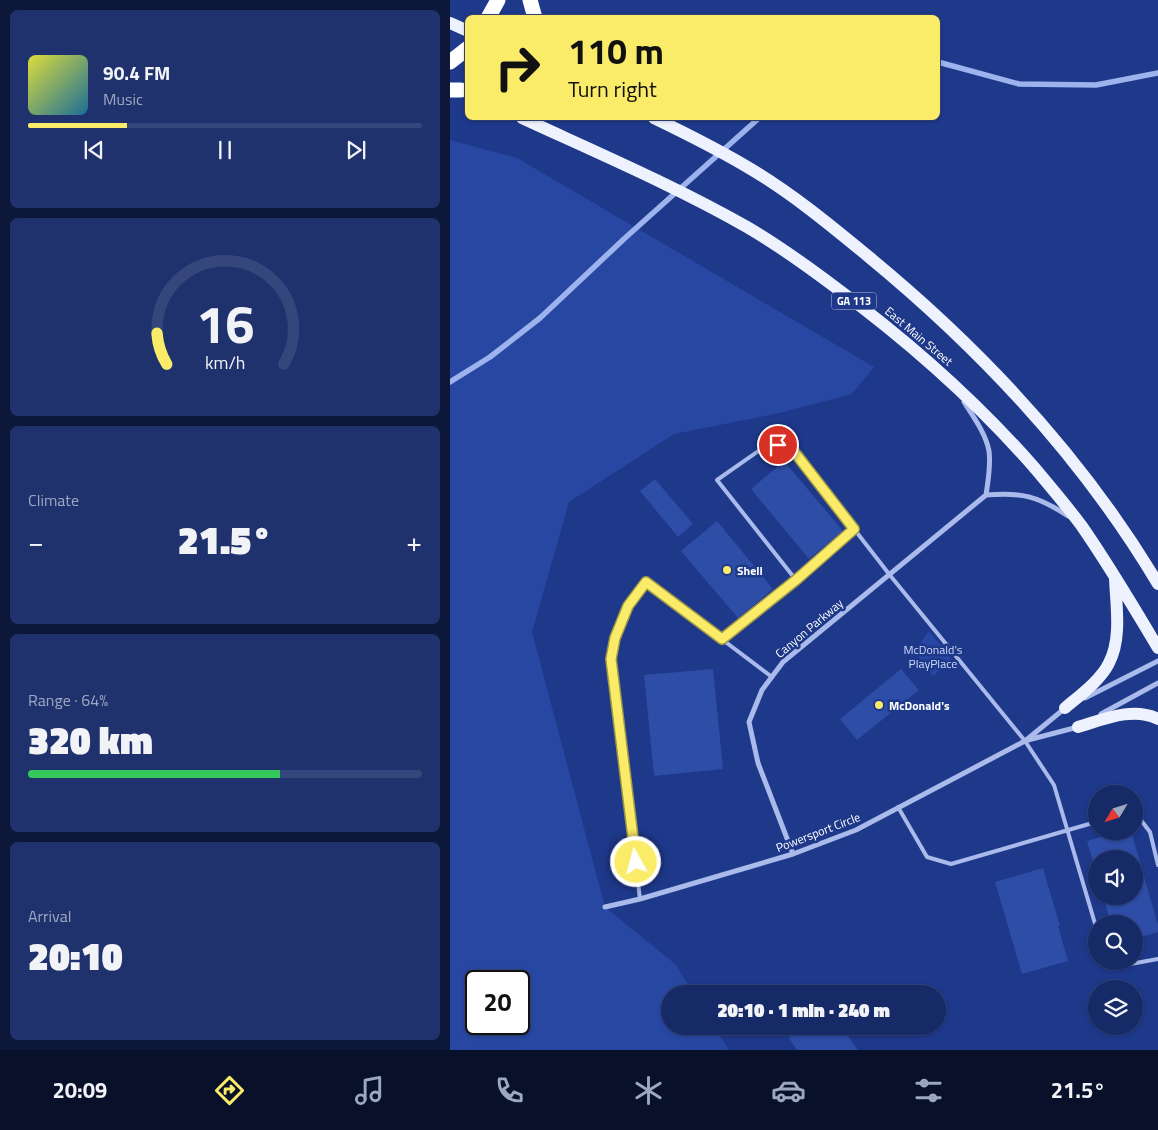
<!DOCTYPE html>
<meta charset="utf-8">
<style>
body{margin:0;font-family:"Titillium Web",sans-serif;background:#1f326e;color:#f1f3f6;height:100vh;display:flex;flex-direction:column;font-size:19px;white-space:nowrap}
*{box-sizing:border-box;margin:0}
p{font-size:16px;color:#9ea7c0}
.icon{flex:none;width:28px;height:28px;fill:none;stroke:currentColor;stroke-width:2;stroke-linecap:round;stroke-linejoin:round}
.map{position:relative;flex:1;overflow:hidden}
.side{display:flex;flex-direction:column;gap:10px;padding:10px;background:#0c1739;width:450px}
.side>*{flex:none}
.banner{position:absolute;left:15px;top:15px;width:475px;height:105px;border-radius:8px;box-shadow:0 1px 4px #0004,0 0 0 1px #35467c;background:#faec68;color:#111;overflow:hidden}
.needle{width:32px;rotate:232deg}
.fabs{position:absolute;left:638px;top:785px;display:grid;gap:10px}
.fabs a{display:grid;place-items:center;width:55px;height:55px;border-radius:50%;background:#162a68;box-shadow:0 1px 4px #0004,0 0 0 1px #35467c;font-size:25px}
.speed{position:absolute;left:15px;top:970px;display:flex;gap:10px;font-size:25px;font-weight:700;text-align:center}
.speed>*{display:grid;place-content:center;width:65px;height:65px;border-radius:50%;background:#162a68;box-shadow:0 1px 4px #0004,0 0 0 1px #35467c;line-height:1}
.speed .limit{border:2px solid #111;border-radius:8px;background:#fff;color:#111}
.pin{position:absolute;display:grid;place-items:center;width:42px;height:42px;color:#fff;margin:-21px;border:2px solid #fff;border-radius:50%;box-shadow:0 1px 5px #0007}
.me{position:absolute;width:55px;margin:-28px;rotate:353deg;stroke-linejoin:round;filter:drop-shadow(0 0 4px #0008)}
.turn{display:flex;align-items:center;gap:18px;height:105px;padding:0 20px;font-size:22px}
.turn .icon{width:65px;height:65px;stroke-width:2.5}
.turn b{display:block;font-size:35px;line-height:42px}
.big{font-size:38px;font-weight:800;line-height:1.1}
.side .tile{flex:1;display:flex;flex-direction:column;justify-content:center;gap:8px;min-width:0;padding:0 18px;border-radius:8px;background:#1f326e}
.side .dial{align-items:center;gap:0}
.dial svg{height:130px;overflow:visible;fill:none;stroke:#35467c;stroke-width:7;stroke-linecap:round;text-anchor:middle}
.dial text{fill:#f1f3f6;stroke:none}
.song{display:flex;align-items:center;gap:15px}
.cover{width:60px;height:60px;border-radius:8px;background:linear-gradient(135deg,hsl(60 70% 55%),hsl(200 70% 35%))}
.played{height:5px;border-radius:2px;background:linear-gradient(90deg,#faec68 25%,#35467c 25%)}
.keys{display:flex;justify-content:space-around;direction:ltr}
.heat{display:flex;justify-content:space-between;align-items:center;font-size:28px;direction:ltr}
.charge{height:8px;border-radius:4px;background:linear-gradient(90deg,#34c759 64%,#35467c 0)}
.trip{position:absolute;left:211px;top:985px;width:285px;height:50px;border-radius:25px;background:#162a68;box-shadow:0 1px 4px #0004,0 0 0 1px #35467c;font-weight:800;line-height:50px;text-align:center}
.menu{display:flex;height:80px;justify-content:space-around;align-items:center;background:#09112a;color:#9ea7c0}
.menu .icon{width:35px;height:35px}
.menu .on{color:#faec68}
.menu b{font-size:22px;color:#f1f3f6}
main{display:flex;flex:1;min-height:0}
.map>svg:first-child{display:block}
</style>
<main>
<section class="side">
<div class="tile">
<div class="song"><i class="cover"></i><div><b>90.4 FM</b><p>Music</p></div></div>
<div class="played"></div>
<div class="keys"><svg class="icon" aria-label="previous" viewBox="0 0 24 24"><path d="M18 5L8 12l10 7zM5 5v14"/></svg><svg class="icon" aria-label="pause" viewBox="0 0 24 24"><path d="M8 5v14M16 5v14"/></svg><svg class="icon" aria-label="next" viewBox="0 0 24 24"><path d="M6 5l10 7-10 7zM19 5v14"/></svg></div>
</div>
<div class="tile dial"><svg viewBox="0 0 100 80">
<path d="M14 69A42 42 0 1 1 86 69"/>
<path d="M14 69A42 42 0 0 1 8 50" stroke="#faec68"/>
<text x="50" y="56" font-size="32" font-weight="700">16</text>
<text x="50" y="72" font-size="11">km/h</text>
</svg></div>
<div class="tile"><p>Climate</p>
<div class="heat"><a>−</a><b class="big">21.5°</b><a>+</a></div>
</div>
<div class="tile"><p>Range · 64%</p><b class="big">320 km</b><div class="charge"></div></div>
<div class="tile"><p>Arrival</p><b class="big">20:10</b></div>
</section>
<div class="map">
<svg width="708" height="1050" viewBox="0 0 708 1050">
<rect width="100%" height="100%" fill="#1e388a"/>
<!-- green -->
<path fill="#2847a2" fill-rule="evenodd" d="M0,140L67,158L424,367L402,394L330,413L224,434L119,502L82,632L155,907L225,964L244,994H220V1026H264L279,1050H0ZM26,981H69V1024H26Z
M479,631L502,660L483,676L464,652Z"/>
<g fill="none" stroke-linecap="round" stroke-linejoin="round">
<!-- stream -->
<path stroke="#9db3ed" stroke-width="5.5" d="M488,62L569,84L646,85L708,73
M0,382L40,357L90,318L175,238L309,118"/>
</g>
<!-- building -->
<path fill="#2e4da7" d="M334,461L393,531L359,559L301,489Z
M205,479L243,524L228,537L190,491Z
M267,521L323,589L288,618L231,551Z
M263,669L273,769L204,776L194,675Z
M451,669L469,690L407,740L390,719Z
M671,831H681L708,925V932L684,939V924H661L653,896H684V859H646V871L637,841Z
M593,868L610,926H608L618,961L572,974L545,882Z
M348,1026H388L390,1029L392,1028L408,1050H347L339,1038L345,1033L343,1030Z"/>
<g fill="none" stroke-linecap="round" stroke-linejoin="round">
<!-- lane -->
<path stroke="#a9baeb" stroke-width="4" d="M346,580L404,529
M272,639L346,580L267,480L317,445H339L439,574L575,741L604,785L646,927
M448,807L477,857L501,864L646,822
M684,811L700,832L708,865
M190,899L161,659L165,638L178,606L196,582L322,677
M671,961L675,965L708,959"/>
<!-- street -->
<path stroke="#a9baeb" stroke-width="5" d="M514,402C523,416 536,434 539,451C541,466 538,481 536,495
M635,698L708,661
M651,714L708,683
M578,740L628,727
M343,854L308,763L299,722L312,690L333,662L536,495C571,492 588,496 618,516
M155,907L190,899L343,854L406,830L575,741L614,709"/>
<!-- primary -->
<path stroke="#eef1fe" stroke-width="12" d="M0,23L18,31
M72,118C148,153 225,186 297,227C328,245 357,266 385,287C457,340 524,399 583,466C599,485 616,505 631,525C659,565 683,606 708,648
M204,118C235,133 265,148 294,165C339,191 379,224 419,257C532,350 633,458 708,584
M615,708C629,696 651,680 659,663C672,638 666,605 665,578
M628,727C652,720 683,706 708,719"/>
<!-- highway -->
<path stroke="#fff" stroke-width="15" d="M80,0L85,18
M38,18L48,0
M0,62L18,48
M0,90H11"/>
</g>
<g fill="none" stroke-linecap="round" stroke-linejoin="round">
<defs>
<path id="route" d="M186,862L161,659L165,638L178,606L196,582L272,639L346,580L404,529L339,445H328"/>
</defs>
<!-- route casing -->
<use href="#route" stroke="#a29944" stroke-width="12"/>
<!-- route -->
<use href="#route" stroke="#faec68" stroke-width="9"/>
</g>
<!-- markers -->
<g fill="#faec68" stroke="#1e388a" stroke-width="2">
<circle cx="277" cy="570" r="5"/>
<circle cx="429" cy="705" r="5"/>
</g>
<g text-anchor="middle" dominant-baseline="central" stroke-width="5" stroke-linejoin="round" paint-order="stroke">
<!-- shield labels -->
<rect fill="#1e388a" stroke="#bcc3dc" stroke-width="1" x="381.5" y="292.5" width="45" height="17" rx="4"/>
<g font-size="11" font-weight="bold" fill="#fff">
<text x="404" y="301">GA 113</text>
</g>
<!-- street labels -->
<g font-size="12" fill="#fff" stroke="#1e388a">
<text transform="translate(469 336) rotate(40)">East Main Street</text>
<text transform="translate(359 628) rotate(-40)">Canyon Parkway</text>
<text transform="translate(368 832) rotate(-21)">Powersport Circle</text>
</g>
<!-- poi labels -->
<g font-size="12" font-weight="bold" fill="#fff" stroke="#1e388a" text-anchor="start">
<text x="287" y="570">Shell</text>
<text x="439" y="705">McDonald's</text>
</g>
<!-- park labels -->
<g font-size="12" fill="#ced9f8" stroke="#1e388a">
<text x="483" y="649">McDonald's<tspan x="483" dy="14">PlayPlace</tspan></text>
</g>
</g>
</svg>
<div class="fabs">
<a><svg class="needle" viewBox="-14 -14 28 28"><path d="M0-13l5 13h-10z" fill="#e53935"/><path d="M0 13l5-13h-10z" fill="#9ea7c0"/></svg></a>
<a><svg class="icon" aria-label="sound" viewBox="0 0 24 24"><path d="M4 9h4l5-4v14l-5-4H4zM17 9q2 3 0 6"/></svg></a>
<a><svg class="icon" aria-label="search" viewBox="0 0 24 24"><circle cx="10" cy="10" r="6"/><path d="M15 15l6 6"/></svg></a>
<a><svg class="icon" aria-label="layers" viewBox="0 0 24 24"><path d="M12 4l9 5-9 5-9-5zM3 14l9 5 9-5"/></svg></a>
</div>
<div class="speed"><div class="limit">20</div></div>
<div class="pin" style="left:328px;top:445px;background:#d93025"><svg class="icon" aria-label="arrive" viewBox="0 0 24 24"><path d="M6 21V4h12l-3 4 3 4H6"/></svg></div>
<svg class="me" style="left:186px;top:862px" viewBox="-20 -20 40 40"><circle r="17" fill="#faec68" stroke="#fff" stroke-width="3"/><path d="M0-11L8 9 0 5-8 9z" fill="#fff"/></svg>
<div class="trip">20:10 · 1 min · 240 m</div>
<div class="banner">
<div class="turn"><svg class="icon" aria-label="right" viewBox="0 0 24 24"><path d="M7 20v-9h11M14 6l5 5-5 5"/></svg><div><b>110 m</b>Turn right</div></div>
</div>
</div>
</main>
<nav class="menu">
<b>20:09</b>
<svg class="icon on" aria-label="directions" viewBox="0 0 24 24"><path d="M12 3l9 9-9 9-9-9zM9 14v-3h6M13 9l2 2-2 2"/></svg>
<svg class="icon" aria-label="music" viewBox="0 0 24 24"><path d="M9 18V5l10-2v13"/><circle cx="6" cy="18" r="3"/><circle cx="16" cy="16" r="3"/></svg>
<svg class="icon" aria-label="phone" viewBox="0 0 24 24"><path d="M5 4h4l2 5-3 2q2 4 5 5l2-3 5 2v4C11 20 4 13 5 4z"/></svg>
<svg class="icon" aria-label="climate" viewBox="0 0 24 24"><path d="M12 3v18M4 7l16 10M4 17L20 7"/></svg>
<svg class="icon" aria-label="car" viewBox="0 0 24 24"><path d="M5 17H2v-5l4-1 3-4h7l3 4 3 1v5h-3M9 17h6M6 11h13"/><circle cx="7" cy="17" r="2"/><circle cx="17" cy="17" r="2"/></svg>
<svg class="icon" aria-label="filters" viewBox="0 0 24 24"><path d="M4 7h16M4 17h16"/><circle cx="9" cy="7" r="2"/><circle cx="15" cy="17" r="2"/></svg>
<b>21.5°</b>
</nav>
